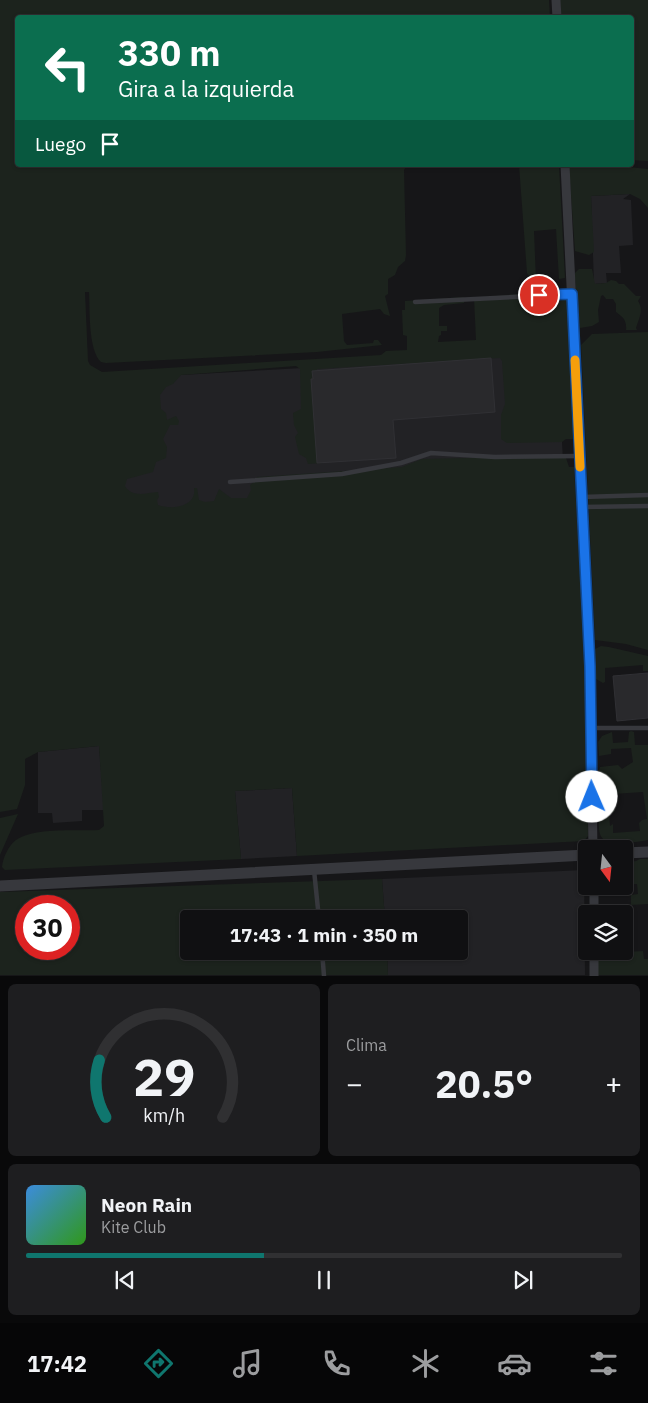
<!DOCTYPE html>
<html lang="es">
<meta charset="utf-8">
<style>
body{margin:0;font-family:"IBM Plex Sans",sans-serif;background:#1e1e20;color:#f1f3f6;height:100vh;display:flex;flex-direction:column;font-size:19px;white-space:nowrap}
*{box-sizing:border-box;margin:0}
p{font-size:16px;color:#9c9d9f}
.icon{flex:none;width:28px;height:28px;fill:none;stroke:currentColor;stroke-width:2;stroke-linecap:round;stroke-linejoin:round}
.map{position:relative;height:976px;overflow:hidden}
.side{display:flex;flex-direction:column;gap:8px;padding:8px;background:#09090a;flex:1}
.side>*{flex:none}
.hud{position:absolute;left:15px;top:15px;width:619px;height:152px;border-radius:5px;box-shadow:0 1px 4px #0004,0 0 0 1px #303032;background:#0b6e4f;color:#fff;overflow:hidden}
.needle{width:32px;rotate:165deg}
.buttons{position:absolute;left:578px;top:840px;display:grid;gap:10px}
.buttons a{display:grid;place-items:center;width:55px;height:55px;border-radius:5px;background:#101012;box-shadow:0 1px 4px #0004,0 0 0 1px #303032;font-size:25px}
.speed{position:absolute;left:15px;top:895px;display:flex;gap:10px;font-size:25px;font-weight:700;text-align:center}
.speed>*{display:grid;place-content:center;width:65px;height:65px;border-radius:50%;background:#101012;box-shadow:0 1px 4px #0004,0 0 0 1px #303032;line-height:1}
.speed .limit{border:8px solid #d22;background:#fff;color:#111}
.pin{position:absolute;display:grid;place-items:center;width:42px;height:42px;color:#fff;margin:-21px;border:2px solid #fff;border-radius:50%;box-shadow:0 1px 5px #0007}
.me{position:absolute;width:55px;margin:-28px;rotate:359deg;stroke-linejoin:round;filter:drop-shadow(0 0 4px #0008)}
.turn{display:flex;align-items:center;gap:18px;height:105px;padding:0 20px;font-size:22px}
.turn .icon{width:65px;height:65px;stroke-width:2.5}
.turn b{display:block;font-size:35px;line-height:42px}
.then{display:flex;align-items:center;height:48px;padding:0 20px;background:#0003;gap:10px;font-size:19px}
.big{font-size:38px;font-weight:700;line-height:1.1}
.side .widget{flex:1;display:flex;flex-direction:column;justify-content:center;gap:8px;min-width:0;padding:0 18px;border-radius:8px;background:#1e1e20}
.side .dial{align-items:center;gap:0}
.dial svg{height:130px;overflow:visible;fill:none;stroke:#303032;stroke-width:7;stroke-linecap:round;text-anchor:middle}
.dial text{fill:#f1f3f6;stroke:none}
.song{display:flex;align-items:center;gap:15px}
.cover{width:60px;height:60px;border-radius:8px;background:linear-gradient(135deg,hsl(210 70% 55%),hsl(110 70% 35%))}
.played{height:5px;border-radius:2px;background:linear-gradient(90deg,#0f766e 40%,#303032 40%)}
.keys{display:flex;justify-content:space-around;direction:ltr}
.heat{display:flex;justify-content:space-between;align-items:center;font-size:28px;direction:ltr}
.side .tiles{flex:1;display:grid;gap:8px;grid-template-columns:1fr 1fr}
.widget:last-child{grid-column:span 2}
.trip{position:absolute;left:180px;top:910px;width:288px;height:50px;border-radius:5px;background:#101012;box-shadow:0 1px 4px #0004,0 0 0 1px #303032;font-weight:700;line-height:50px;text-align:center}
.dock{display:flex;height:80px;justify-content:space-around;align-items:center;background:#060607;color:#9c9d9f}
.dock .icon{width:35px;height:35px}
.dock .active{color:#0f766e}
.dock b{font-size:22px;color:#f1f3f6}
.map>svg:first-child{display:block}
</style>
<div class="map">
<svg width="648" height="976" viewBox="0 0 648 976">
<rect width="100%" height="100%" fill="#161618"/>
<!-- built -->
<path fill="#222225" d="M630,194L623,199L631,200L633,245L619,246L621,273H606L607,283L594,284L591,196Z
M513,356L560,406L565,497L101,524L93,380Z
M99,746L104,810H82V821L53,823L52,813H38V752Z
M292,788L297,856L241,859L235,791Z
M584,870L585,975H388L387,951H459V919H385L382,879Z"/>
<!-- green -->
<path fill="#1c231d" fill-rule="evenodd" d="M0,0H549L550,17L18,18V165H407L404,170L406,255L405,261L398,267L395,275L388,279V294L385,296L390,316L384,314L380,309L342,314L344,341L347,345L373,343L374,340H378L382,345L317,352L106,363L101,362C88,350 90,309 89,292H85L88,361L90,365L102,372L381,355L386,351L407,350V336L403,335L402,310H405V301L463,297L465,299L464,303L444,305L439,308V326H447V331H441V335L439,336L438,342L476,340L474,298L530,293L565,296L567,300L574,439H566L562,442L507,443L501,439V415L505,404L502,361L500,358L317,369V376L314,378L323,463L308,464L306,458L299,454L295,437L298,433L294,425L293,413L301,409L300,369L296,366L181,375L173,384L166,387L160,395L161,409L166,413L167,420L176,416L179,421L178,425H170L163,439L167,447L166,458L156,462L153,472L127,479L125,486C132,498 146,493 158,492L159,497L157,500L158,505C171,510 197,507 194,488H197L199,500L205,502L214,501L219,489L231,498H247L251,490L250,485L255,481L257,477L402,467L422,459L561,456L566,458L569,467H574L586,678L588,836L584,841L297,856L292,788L235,791L241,859L5,870L2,867C3,858 8,846 16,840C35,827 76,831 99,830L104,826L99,746L38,752L25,759V785L17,809L0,812Z
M560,0H648V161L631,160V18L561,17Z
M519,165H559L565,278L559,279L556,229L534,231L536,281L531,279L527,273Z
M572,165H608L648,169V208L640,199L630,194L591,196L594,252L589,255L575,251L569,167Z
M579,269H592L595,284L606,283L611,280L616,281L619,284H624L636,296H641L638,301C644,310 639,318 636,328L637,330H626C627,319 622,317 616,312V304L613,299H606L603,295L601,296L598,310L599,322L592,326L580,328L575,278V273Z
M648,332V650L626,644L595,640L581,345L592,334Z
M601,646L609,647L648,656V671H643V665L605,668V682L603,683L596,679L595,649Z
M631,731L634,732L635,745H648V840C636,842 604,849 600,834C598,827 599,817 599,810L600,808H614L615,811L609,815L610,826L613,824V833L640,831L639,823L642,820L647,819L643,792L613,794L612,801L600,802L598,799L599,771L600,767L618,765L622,769L633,762L631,748L611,749V754L599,756L598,742L602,736L612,732L613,743L628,742L629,732Z
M18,814L0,855V818Z
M640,859H648V904L631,905V895L638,894L637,884H624V862L636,861Z
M382,879L385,919H189V951H387L388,975H0V892ZM26,906H69V949H26Z
M596,951H608L609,953L643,951L644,959H648V975H597Z"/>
<!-- building -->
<path fill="#29292c" stroke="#303034" d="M491,358L495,412L393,420L396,458L317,463L311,379H313L312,371Z
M648,673V718L617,721L613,676Z"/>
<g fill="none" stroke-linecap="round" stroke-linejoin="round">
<!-- service -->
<path stroke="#37383d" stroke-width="4.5" d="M415,302L572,294
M230,482L342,474L401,463L431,453L495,457L580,456
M582,497L648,495
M582,507L648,506
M591,728H648
M314,870L319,919
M318,916L363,912
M322,951L324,976"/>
<!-- minor -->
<path stroke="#37383d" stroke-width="9" d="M556,0L557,18
M565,165L590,666L593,849
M594,886V914
M594,951V976"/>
<!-- tertiary -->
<path stroke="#37383d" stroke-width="11" d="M624,853L648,852
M0,886L586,855"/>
</g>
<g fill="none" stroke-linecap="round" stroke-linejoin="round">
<defs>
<path id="route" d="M539,295L572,294L590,666L592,797"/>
</defs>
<!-- route casing -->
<use href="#route" stroke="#114b97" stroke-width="12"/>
<!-- route -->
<use href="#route" stroke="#1a73e8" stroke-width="9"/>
<!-- slow -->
<path stroke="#f59e0b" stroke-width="9" d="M575,360L580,467"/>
</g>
</svg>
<div class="buttons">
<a><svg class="needle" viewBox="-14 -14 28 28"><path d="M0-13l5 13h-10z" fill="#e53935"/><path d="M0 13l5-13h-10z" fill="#9c9d9f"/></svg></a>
<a><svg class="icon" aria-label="layers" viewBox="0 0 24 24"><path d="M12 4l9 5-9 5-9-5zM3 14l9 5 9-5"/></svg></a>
</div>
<div class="speed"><div class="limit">30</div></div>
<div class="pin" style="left:539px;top:295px;background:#d93025"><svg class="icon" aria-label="arrive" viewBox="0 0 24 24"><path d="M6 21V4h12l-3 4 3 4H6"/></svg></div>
<svg class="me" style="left:592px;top:797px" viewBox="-20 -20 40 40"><circle r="19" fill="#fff"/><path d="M0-13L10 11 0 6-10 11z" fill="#1a73e8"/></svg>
<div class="trip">17:43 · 1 min · 350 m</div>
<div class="hud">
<div class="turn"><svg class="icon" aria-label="left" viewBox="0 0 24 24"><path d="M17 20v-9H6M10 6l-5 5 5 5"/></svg><div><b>330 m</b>Gira a la izquierda</div></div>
<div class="then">Luego<svg class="icon" aria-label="arrive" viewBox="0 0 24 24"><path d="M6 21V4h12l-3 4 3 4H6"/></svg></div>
</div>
</div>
<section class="side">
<div class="tiles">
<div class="widget dial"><svg viewBox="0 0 100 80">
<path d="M14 69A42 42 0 1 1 86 69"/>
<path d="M14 69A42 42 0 0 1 10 34" stroke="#0f766e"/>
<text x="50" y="56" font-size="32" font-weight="700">29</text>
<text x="50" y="72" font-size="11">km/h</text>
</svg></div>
<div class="widget"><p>Clima</p>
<div class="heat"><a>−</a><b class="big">20.5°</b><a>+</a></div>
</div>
<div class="widget">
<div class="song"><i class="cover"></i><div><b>Neon Rain</b><p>Kite Club</p></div></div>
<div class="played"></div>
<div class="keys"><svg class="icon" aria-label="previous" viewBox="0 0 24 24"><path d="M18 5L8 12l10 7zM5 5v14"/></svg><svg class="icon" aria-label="pause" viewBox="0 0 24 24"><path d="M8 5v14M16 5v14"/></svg><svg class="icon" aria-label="next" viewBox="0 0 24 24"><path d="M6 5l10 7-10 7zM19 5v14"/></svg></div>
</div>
</div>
</section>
<nav class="dock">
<b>17:42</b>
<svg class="icon active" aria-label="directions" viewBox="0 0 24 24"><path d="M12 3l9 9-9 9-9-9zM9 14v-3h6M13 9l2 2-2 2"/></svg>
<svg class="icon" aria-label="music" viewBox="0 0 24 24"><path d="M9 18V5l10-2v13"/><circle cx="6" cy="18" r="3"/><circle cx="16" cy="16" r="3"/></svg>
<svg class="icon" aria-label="phone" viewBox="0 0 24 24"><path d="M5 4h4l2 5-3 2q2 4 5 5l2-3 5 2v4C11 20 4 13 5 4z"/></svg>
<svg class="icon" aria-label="climate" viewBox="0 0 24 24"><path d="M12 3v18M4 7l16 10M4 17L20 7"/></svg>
<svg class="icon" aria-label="car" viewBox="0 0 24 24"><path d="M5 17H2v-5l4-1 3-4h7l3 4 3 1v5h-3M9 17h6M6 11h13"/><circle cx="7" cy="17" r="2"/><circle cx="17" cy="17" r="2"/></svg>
<svg class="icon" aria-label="filters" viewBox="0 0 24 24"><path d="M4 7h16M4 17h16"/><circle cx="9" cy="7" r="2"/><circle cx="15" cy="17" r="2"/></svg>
</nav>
